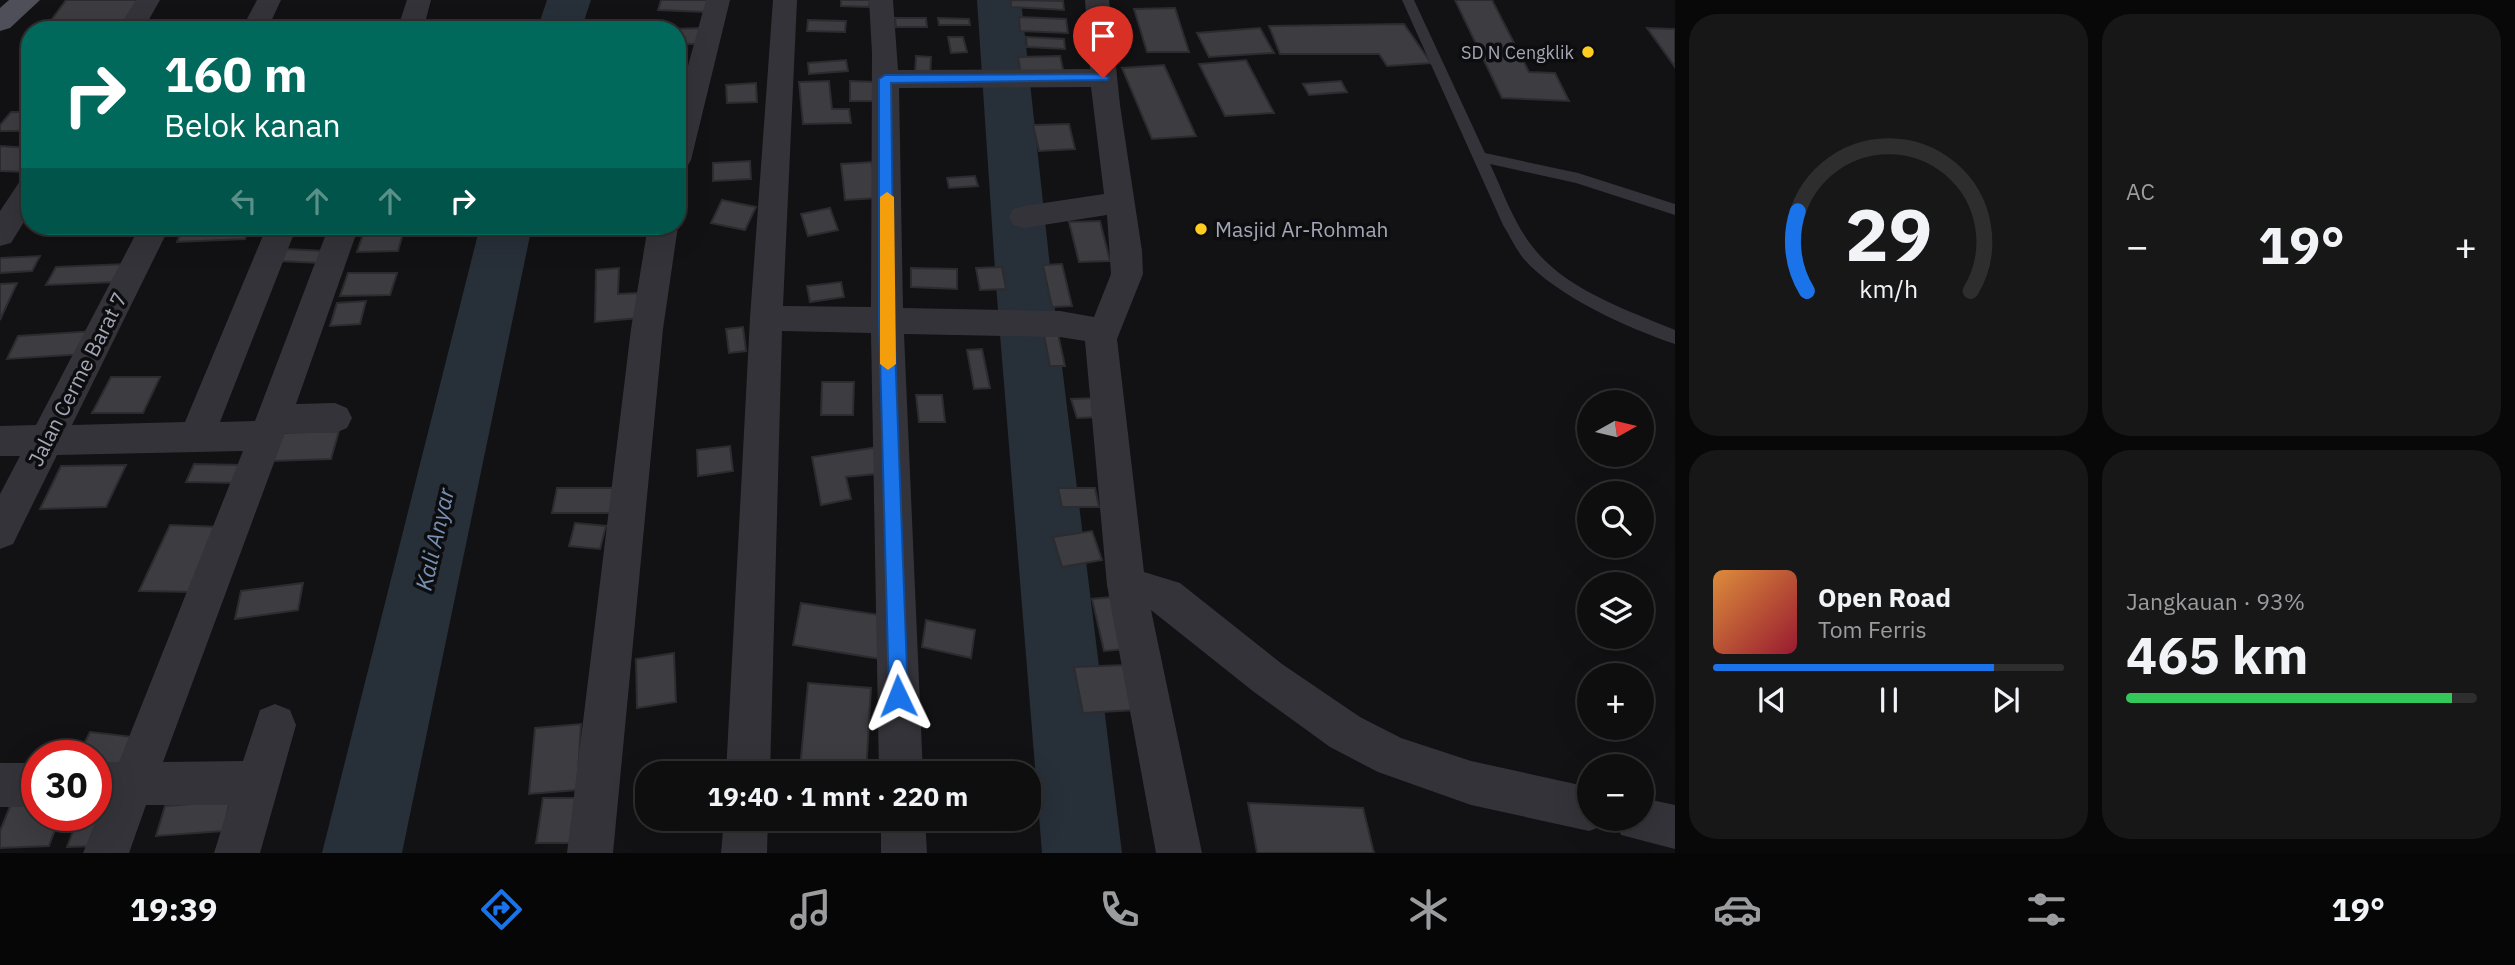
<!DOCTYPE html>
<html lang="id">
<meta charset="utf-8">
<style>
body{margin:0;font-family:"IBM Plex Sans",sans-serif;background:#171718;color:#f1f3f6;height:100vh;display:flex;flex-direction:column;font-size:26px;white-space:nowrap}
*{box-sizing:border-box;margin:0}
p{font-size:23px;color:#9b9c9e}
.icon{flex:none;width:38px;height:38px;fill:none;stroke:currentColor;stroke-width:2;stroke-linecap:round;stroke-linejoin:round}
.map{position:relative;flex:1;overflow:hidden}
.drawer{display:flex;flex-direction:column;gap:14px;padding:14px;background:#080808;width:840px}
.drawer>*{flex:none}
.guide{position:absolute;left:21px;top:21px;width:665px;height:214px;border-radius:28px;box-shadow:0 7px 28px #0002,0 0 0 2px #2e2e2f;background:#00695c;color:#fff;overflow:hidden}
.needle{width:46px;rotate:82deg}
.tools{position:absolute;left:1577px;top:390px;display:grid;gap:14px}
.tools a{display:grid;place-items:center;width:77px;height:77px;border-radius:50%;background:#0e0e0f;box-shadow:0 7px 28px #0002,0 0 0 2px #2e2e2f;font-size:35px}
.speed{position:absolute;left:21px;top:740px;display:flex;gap:14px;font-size:35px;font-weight:700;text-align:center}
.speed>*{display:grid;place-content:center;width:91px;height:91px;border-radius:50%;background:#0e0e0f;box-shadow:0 7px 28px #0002,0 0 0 2px #2e2e2f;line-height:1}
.speed .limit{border:10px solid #d22;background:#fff;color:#111}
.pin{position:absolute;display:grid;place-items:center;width:60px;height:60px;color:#fff;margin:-72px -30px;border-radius:50% 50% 50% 0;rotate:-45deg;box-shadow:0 0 7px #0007}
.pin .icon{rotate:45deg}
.me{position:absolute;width:77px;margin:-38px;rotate:358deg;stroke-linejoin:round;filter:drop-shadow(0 0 5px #0008)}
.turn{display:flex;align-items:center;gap:24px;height:147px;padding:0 28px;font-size:32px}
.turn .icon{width:91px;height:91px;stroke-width:2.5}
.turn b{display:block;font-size:49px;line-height:60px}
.lanes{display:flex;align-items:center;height:66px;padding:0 28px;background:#0003;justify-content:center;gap:35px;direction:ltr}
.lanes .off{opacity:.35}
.big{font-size:52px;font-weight:700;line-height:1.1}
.drawer .card{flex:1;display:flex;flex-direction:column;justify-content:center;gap:10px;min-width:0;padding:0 24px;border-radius:28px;background:#171718}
.drawer .dial{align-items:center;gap:0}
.dial svg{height:182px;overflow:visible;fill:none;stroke:#2e2e2f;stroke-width:7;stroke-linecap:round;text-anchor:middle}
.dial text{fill:#f1f3f6;stroke:none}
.song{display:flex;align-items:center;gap:21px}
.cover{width:84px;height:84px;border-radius:10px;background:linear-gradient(135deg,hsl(30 70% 55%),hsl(350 70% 35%))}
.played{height:7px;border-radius:4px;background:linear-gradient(90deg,#1a73e8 80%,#2e2e2f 80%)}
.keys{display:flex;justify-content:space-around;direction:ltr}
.heat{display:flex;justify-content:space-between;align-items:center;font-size:38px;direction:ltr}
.charge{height:10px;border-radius:5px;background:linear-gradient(90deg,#34c759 93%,#2e2e2f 0)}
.drawer .tiles{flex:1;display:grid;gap:14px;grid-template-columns:repeat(2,1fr)}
.trip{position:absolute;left:635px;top:761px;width:406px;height:70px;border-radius:28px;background:#0e0e0f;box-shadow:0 7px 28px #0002,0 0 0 2px #2e2e2f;font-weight:700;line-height:70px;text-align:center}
.dock{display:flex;height:112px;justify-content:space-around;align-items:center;background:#060606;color:#9b9c9e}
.dock .icon{width:49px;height:49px}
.dock .on{color:#1a73e8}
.dock b{font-size:32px;color:#f1f3f6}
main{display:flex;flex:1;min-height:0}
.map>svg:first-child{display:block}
</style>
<main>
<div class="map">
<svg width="1675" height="853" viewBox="0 0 1675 853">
<rect width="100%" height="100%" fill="#121214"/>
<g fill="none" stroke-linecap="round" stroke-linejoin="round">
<!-- river -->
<path fill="#272f38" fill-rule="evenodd" d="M547,0H591L581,30H537Z
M977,0H1021L1052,285L1122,853H1042L996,285Z
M480,226H532L402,853H322Z"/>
</g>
<!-- building -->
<path fill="#3c3c41" stroke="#2c2c30" stroke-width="2" d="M66,0H140L121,30H44Z
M661,0H708L706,12L658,10Z
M841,0H870L869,7L841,6Z
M1011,0L1063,1L1064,10L1011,7Z
M1455,0H1492L1529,72L1555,73L1569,101L1502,98Z
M1175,8L1189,52H1147L1134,9Z
M1019,17L1066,19L1068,33L1020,31Z
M895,18H926L927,27H896Z
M938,18L969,19L970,25H939Z
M808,20L846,21L845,32L807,31Z
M642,24H667L666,30H641Z
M1404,24L1431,63L1387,66L1379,54H1280L1269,26Z
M700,28L698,44H677V30L674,29Z
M1260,28L1274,53L1209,57L1197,33Z
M1647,28L1675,29V67Z
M948,37H963L967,52L951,53Z
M1026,37L1064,39L1065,49L1027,47Z
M916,56L931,57L930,76L915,75Z
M1060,56L1064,74L1021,75L1018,57Z
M846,60L848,71L809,74L808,63Z
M1246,60L1274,113L1225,116L1199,64Z
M1164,65L1196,136L1152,139L1122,68Z
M829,81L832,109H849L851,123L803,124L799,82Z
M850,81L876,82V101H850Z
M1341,81L1347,92L1309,95L1303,84Z
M756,83L757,102L727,103L726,85Z
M11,112H30V131H0V125Z
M1069,124L1075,149L1039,151L1033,125Z
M0,146L30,148V168L26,172L0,171Z
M750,161L751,179L713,181V163Z
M872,162L877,198L845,200L841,164Z
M975,176L978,186L949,188L947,178Z
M722,200L756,207L745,230L711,223Z
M830,208L838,230L808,236L801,214Z
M1100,221L1110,261L1079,262L1069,222Z
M184,226H250L245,239L177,242Z
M297,226H341L340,230L295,232Z
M366,226H405L398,251L357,252Z
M286,249L325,251L319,263L279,261Z
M40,256L32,271L0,273V258Z
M125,264L116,282L46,285L56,267Z
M1062,264L1072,306L1052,307L1043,265Z
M1002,267L1006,289L980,290L976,268Z
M619,268L618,294L639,293V318L595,322L596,270Z
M911,268L957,269V289L911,287Z
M348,273H397L390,295L340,296Z
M841,282L844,297L810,302L807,286Z
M17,283L0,320V284Z
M366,301L360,324L330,326L337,303Z
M743,327L746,351L729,353L726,329Z
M94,331L84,354L7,359L18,336Z
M1058,334L1065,366H1050L1044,335Z
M982,349L990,388L974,389L967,350Z
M111,377H160L143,413H92Z
M822,382H854L853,415H821Z
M916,395H942L945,422H919Z
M1095,398L1100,417L1077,418L1071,399Z
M339,431L331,459L272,461L281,433Z
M730,446L733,471L698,476L697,450Z
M879,447L884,473L846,477L851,499L821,505L812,457Z
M194,464L243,465L236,483L186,482Z
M126,465L106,507L40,509L61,466Z
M557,488H623L620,513H552Z
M1058,488H1095L1099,507H1062Z
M575,523L606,526L600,549L569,546Z
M170,525L220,527L192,592L139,591Z
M1092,531L1102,560L1062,567L1053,537Z
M303,583L298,610L235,619L241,591Z
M1123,596L1136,648L1104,651L1092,599Z
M801,603L893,617L887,660L793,645Z
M926,620L975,630L971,658L922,647Z
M674,653L676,702L637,708L636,659Z
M1125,665L1135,710L1083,713L1074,667Z
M808,683L871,688L866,773L800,768Z
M581,724L577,790L529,794L535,728Z
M90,732L142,738L123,777L96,774V756H78Z
M543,798H582L576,843H536Z
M230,801L223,831L156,836L165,806Z
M37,803V816H60L49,846L0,848V831L11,804Z
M1248,803L1363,808L1374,853H1257Z
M112,804L97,846L67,847L79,816H96V805Z"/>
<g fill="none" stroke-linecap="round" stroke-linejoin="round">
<!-- lane -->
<path fill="#333339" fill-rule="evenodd" d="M1402,0H1414L1485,153L1578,173L1675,204V215L1576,183L1490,164C1503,191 1513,222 1532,246C1564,289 1627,310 1675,330V344C1628,328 1556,296 1523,258C1515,248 1510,236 1503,225Z"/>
<!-- street -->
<path fill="#333339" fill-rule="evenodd" d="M136,0H160L143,30H117Z
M257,0H281L267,30H241Z
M407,0H431L423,30H397Z
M706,0H730L691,160L687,167L677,170V106Z
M773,0H797L783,306L871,307L872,53L869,0H893L898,70L1090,69L1085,0H1109L1120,105L1142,251L1143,274L1117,339L1144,572L1180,583L1282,664L1360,717L1401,738L1471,761L1589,787V819H1607L1605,825L1589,831L1471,805L1378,772L1330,747L1254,692L1151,610L1202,853H1156L1107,585L1085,341L1060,337L904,334L923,774H879L871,333L782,331L770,774H726L750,318ZM1091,87L1104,194L1024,206L1013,209L1009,217L1013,225L1024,228L1107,215L1111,274L1094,317L1060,311L903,308L899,88Z
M353,21L362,23L366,29L299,30L303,24Z
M30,178V212L11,243L0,246V211L20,181Z
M677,224L678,226L663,329L613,853H567L631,329L648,226Z
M140,226H170L72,425L185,422L267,226H297L220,422L255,421L329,226H359L296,404L335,403L347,408L352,418L347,428L335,433H285L163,762L243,761L260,710L275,704L290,710L296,725L260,853H214L229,805H146L129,853H83L102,806H96V762H119L243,451L57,455L13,544L0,549V494L20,456H0V426L36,425Z
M0,763H37V807H0Z
M1642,798L1675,805V849L1621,835L1615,819H1642Z
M724,819H768L767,853H721Z
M881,819H925L927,853H881Z"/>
<!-- primary -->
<path fill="#4e4f58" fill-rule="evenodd" d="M9,0H40L10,28L0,31V8Z"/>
</g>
<!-- route -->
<path fill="#1a73e8" stroke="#114b97" stroke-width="2" d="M1103,74L1109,78L1107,80L891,83L894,319L908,696L905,702L898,705L892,702L889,696L879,319V79L885,75Z"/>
<!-- slow -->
<path fill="#f59e0b" d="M887,192L894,197L896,364L888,370L880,364V197Z"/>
<!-- markers -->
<g fill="#ffcd1f" stroke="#0d0d0f" stroke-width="2.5">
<circle cx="1588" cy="52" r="7"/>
<circle cx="1201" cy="229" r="7"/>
</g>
<g text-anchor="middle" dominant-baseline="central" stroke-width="7" stroke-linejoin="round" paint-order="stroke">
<!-- far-poi labels -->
<g font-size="18" fill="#a2a6b5" stroke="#0d0d0f" text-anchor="end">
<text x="1574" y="52">SD N Cengklik</text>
</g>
<!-- poi labels -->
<g font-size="21" fill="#a2a6b5" stroke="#0d0d0f" text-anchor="start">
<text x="1215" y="229">Masjid Ar-Rohmah</text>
</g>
<!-- street labels -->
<g font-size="21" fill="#a2a6b5" stroke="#0d0d0f">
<text transform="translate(77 379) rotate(-63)">Jalan Cerme Barat 7</text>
</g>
<!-- water labels -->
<g font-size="23" font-style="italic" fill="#7690b3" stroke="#0d0d0f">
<text transform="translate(434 539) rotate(-77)">Kali Anyar</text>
</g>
</g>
</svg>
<div class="tools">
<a><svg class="needle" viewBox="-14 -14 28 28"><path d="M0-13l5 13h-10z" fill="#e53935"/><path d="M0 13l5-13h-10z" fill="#9b9c9e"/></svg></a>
<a><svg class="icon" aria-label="search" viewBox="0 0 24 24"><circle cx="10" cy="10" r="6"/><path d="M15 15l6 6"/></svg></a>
<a><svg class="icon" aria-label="layers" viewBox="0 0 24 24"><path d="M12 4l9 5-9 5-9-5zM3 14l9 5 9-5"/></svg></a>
<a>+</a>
<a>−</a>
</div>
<div class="speed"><div class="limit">30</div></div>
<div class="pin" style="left:1103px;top:78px;background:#d93025"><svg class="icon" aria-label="arrive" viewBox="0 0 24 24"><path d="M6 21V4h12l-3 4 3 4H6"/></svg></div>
<svg class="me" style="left:898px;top:696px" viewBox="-20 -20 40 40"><path d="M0-17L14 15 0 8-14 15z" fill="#1a73e8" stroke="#fff" stroke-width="4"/></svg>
<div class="trip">19:40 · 1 mnt · 220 m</div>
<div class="guide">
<div class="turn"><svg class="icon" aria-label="right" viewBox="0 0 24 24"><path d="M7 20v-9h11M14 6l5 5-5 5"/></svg><div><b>160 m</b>Belok kanan</div></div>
<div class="lanes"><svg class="icon off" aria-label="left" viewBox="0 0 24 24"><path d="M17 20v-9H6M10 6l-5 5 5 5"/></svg><svg class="icon off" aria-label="ahead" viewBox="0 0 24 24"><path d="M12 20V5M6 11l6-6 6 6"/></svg><svg class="icon off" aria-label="ahead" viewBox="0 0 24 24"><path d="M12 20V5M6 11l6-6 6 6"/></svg><svg class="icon" aria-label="right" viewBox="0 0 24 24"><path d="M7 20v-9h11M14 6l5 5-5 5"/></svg></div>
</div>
</div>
<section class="drawer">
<div class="tiles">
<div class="card dial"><svg viewBox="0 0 100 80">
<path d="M14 69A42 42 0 1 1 86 69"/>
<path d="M14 69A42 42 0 0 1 10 34" stroke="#1a73e8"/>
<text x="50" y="56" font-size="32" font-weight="700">29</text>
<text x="50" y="72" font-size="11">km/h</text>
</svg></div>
<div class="card"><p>AC</p>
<div class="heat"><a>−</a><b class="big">19°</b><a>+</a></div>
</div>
<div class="card">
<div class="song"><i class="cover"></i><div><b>Open Road</b><p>Tom Ferris</p></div></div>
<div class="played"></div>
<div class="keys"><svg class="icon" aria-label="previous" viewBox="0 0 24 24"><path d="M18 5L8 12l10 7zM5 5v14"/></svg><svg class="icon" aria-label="pause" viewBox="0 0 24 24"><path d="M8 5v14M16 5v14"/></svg><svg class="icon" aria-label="next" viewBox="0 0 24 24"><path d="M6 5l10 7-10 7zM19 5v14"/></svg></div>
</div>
<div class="card"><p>Jangkauan · 93%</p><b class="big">465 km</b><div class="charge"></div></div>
</div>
</section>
</main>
<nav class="dock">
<b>19:39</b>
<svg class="icon on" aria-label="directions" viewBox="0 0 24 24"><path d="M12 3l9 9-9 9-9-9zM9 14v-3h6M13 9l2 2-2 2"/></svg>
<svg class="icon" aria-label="music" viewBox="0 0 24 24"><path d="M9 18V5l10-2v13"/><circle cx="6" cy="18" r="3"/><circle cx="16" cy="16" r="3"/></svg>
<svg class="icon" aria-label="phone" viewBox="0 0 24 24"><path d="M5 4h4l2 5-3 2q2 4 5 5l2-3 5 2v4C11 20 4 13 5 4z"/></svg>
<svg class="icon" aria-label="climate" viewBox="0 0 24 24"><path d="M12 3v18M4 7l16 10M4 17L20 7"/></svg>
<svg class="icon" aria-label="car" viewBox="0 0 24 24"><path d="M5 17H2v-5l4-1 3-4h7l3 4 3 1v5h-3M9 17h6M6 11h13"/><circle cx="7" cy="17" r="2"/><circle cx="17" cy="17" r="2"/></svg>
<svg class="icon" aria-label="filters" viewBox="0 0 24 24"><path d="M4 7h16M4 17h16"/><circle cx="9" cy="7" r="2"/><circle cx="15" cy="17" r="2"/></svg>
<b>19°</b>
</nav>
